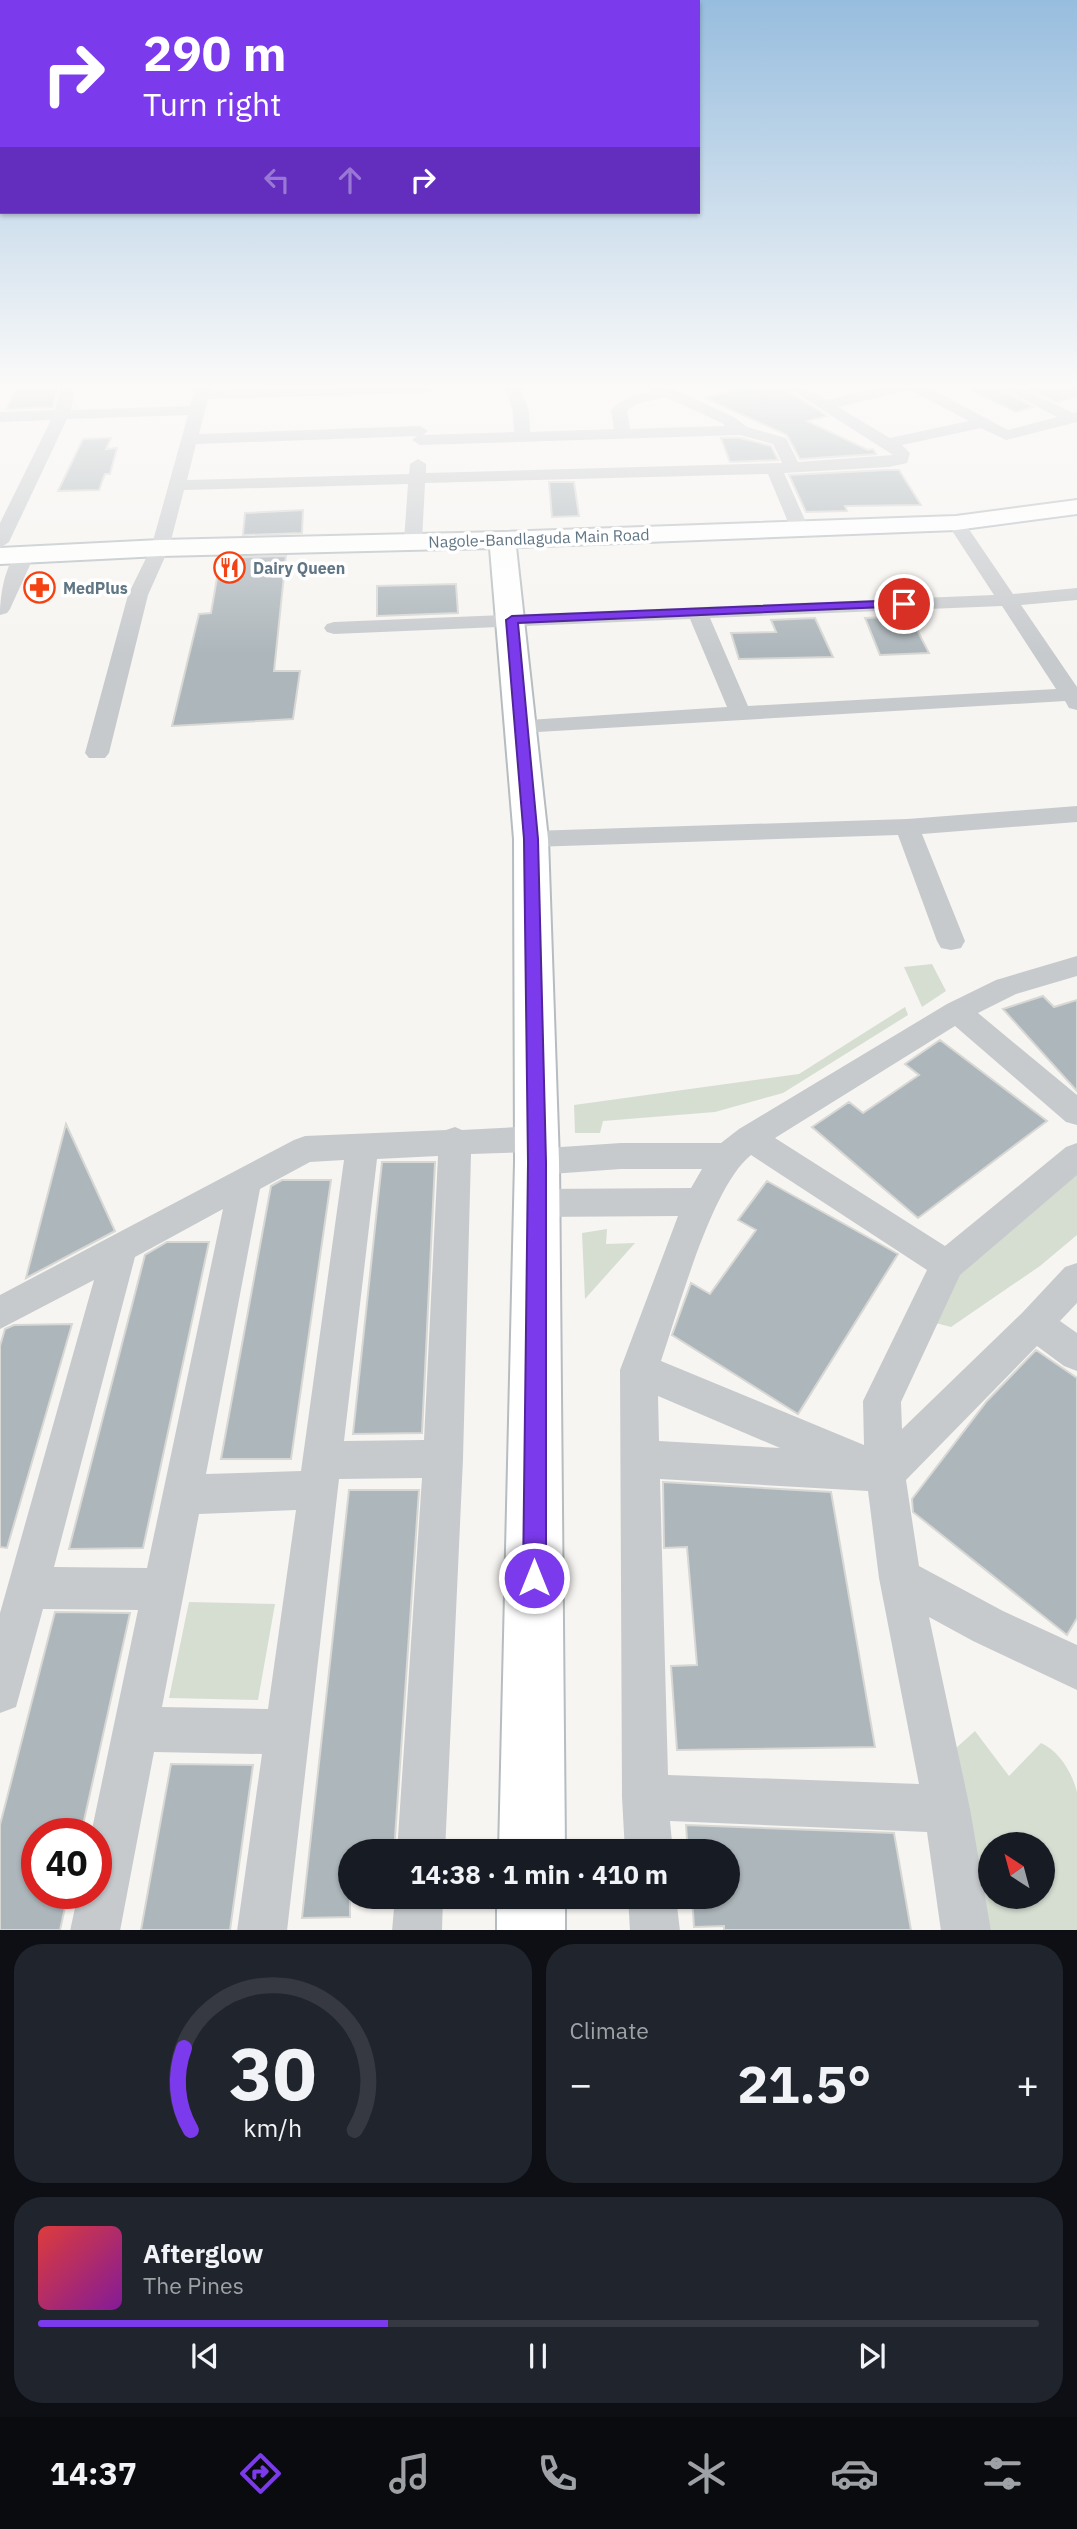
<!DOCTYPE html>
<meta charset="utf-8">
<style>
body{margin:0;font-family:"IBM Plex Sans",sans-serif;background:#20242c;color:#f1f3f6;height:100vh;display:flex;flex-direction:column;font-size:26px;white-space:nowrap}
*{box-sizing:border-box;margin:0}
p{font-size:23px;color:#9ea1a6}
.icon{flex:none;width:38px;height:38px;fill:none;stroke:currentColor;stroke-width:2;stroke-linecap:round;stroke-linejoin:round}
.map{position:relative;height:1930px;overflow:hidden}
.panel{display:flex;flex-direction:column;gap:14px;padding:14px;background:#0d0f14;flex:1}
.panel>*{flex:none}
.banner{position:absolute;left:0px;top:0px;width:700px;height:214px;box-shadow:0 2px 5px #0004;background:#7c3aed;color:#fff;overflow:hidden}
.needle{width:46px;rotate:324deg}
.controls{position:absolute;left:978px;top:1832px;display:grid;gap:14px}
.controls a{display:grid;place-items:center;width:77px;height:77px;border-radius:50%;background:#171b24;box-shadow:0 2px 5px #0004;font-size:35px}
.speed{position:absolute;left:21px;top:1818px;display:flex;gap:14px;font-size:35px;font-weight:700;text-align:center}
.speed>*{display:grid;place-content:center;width:91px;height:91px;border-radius:50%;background:#171b24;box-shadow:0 2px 5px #0004;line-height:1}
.speed .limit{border:10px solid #d22;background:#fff;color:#111}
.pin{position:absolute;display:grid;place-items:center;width:60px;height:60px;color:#fff;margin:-30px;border:4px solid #fff;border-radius:50%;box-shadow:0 2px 7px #0007}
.me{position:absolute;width:77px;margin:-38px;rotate:0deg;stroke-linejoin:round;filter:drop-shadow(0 0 5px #0008)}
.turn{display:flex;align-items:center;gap:24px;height:147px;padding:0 28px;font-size:32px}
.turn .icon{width:91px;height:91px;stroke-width:2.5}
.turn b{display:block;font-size:49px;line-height:60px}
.lanes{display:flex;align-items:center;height:66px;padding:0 28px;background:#0003;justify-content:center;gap:35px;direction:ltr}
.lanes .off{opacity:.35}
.big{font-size:52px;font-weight:700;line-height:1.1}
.panel .widget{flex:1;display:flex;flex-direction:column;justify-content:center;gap:10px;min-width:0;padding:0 24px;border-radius:28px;background:#20242c}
.panel .dial{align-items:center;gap:0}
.dial svg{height:182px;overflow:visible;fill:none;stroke:#363941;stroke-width:7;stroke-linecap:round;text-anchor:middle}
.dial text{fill:#f1f3f6;stroke:none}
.song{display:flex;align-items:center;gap:21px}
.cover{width:84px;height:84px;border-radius:10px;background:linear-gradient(135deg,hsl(0 70% 55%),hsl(290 70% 35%))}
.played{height:7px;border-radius:4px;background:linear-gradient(90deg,#7c3aed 35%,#363941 35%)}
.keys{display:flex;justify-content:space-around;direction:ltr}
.heat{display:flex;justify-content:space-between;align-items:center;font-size:38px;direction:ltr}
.panel .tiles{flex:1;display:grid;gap:14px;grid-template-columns:1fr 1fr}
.widget:last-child{grid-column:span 2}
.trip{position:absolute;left:338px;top:1839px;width:402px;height:70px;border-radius:35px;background:#171b24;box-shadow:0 2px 5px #0004;font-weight:700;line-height:70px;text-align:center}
.tabs{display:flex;height:112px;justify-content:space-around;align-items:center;background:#090b0e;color:#9ea1a6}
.tabs .icon{width:49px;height:49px}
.tabs .current{color:#7c3aed}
.tabs b{font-size:32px;color:#f1f3f6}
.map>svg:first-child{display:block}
</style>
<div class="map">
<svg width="1077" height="1931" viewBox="0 0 1077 1931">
<rect width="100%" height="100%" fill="#f6f5f1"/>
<!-- green -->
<path fill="#d6ded2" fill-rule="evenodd" d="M932,964L946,991L922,1007L904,967Z
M905,1007L908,1015L783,1093L715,1112L603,1121L600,1133H575L574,1105L799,1074Z
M1077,1167V1235L1040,1266L951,1327L928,1321L929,1301Z
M607,1229L606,1244L635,1243L585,1299L582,1233Z
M189,1602L275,1604L258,1700L169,1698Z
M975,1731L1009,1776L1041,1743C1059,1751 1072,1772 1077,1792V1930H962L928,1773ZM990,1844H1043V1897H990Z"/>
<!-- building -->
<path fill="#adb6bb" stroke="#d7d7d4" stroke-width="2" d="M58,384L53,407L6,409L19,385Z
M754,384H774L793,394L827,416L807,421L868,450L873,449L876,454L800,459L787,435L705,398Z
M958,384H993L1033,407L1016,412Z
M1020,384H1077V397L1056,402Z
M111,438L106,449L117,448L110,474H105L99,490L58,491L83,439Z
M721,438H740L771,446L778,460L730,462Z
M886,470H899L921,505L845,506L847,511L806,512L789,475Z
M549,482H574L579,516L552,517Z
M303,510L302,533L243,535L245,513Z
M286,556L274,671H300L293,719L172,726L199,614L211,613L218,572L240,571L241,557Z
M456,584L458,613L377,616V586Z
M910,616L929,653L880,655L865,618Z
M815,618L833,657L739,659L731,633L776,632L771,620Z
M1043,996L1054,1007L1077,1000V1091L1003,1009Z
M940,1040L1047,1121L918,1218L812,1127L849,1102L863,1113L919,1075L905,1064Z
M66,1124L115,1231L26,1278Z
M382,1162H435L422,1433L353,1434Z
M282,1180H331L291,1459H221L271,1186Z
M767,1181L898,1254L798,1414L672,1335L691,1283L710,1294L756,1230L738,1220Z
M167,1242H209L143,1548L69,1549L145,1255Z
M72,1324L7,1548L0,1547V1346L5,1329L14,1325Z
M1036,1350L1077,1378V1618L1067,1635L913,1512L912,1499L987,1401Z
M663,1482L831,1492L875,1747L677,1750L671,1666L697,1665L687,1547L664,1548Z
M349,1490H419L394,1852H350V1917L302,1918Z
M55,1612L130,1613L81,1834H37V1894H68L60,1930H0V1825Z
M171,1764L253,1765L230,1930H141Z
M686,1825L894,1833L911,1930H724V1926L694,1927L692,1897H728V1852H688Z"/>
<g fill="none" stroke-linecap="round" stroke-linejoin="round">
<defs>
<path id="secondary" d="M1077,500V514L956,530L516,547L548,839L559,1162L565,1852H499L515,1162L514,839L490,548L160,556L0,564V548L160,540L502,532L956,516Z
M497,1897H565V1931H497Z"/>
</defs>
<!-- secondary casing -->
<use href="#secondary" stroke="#b6bcc0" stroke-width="4"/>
<!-- street -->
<path fill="#c7cacd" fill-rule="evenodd" d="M61,384H76L71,410L190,406L196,384H211L210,390L423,385L431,390L428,393L208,399L199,434L420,426L428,431L423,435L514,432L513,411L505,389L512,384H534L521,391L529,411L530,432L614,429L611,410C623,397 636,395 652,391L642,384H662L734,417L747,427L786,438L798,462L893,455L782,384H800L827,400L896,384H922L1008,430L1057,417L995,384H1014L1073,413L1077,412V422L1006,440L981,428L902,445L910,453L907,463L889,467L784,473L809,529L800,534L791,529L768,474L425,483L422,541L413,547L404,541L408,484L184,490L169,548L148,595L109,753L105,758H89L85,753L128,595L151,548L188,415L67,419L9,542L0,548V523L51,420L0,422V412L55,410ZM910,390L969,421L890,438L838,407ZM665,397L722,423L725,426L630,429L627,411L636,404ZM740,435L773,444L782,463L426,473V464L418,459L410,464L409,474L187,480L196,444L417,436L412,440L420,445Z
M956,518L962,519L1013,594L1077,588V600L1021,605L1077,687V710L1069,708L1065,701L521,733L513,731L510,726L513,721L727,707L690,619L334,634L327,632L324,628L327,624L334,622L994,595L947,523ZM1002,606L1056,689L748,706L710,618Z
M26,548L35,554L10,609L7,613L0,615C0,597 5,554 26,548Z
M1077,806V822L922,834L965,941L961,948L951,950L941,948L937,941L898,835L531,847L522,845L518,839L522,833L531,831L907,819Z
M1077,956V976L1016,994L978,1013L1077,1095V1125L1066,1122L955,1026L775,1138L945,1246L1066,1147L1077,1143V1175L960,1275L901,1402L902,1429L1022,1313L1065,1267L1077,1263V1303L1060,1321L1077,1333V1371L1064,1366L1037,1346L906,1480L919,1566L1003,1611L1077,1645V1690L973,1641L929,1617L970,1809L991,1931H941L927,1832L670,1821L673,1852H625L622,1797L620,1370L678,1216L537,1217L525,1213L520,1203L525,1193L537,1189L691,1188L702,1169H621L537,1175L526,1171L521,1162L528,1152L471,1154L463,1459L445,1852H397L422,1478L339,1479L287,1931H237L262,1754L154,1752L120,1931H70L78,1894H96V1834H91L138,1610L43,1609L16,1707L0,1713V1613L94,1280L0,1329V1295L294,1140L305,1136L446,1130L455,1127L462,1130L536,1126L547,1130L552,1139L546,1148L621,1143H721L739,1129L947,1004L996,980ZM751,1155L927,1270L863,1401L864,1445L661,1361C679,1309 711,1187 751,1155ZM438,1156L424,1440L344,1441L377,1159ZM344,1160L301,1471L206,1474L260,1189L310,1162ZM223,1209L147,1568L54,1567L135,1257ZM658,1396L780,1448L659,1441ZM660,1479L868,1491L879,1578L919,1784L668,1775ZM296,1510L268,1709L162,1707L199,1514Z
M395,1897H443L442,1931H392Z
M628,1897H676L680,1931H630Z"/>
<!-- secondary -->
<use href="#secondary" fill="#fff" fill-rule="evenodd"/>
</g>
<!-- sky -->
<linearGradient id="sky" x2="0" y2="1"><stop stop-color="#97bdde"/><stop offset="0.59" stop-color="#fbfaf9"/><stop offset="1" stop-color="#fbfaf9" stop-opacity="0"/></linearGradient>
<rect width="1077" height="654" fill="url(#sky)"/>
<!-- route -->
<path fill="#7c3aed" stroke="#51269a" stroke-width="2" d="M904,600L908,601V606L518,623L538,839L546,1162V1578L543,1586L534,1589L526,1586L523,1578L528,1162L524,839L506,620L512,616Z"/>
<!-- icons -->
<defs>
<symbol id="restaurant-ring" viewBox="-11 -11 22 22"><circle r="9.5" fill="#fff" stroke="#f44212" stroke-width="1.5"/><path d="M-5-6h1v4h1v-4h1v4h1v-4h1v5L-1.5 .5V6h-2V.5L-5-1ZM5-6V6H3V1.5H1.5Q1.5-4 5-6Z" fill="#f44212"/></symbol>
<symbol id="pharmacy-ring" viewBox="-11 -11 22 22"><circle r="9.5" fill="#fff" stroke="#f44212" stroke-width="1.5"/><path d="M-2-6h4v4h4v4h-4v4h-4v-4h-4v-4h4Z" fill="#f44212"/></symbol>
</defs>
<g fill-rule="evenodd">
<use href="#restaurant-ring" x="212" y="550" width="35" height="35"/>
<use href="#pharmacy-ring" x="22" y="570" width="35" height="35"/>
</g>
<g text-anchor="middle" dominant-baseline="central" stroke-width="7" stroke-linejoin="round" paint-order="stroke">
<!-- far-street labels -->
<g font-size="16" fill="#617685" stroke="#fff">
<text transform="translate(539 538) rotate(-2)">Nagole-Bandlaguda Main Road</text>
</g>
<!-- far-poi labels -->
<g font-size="16" font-weight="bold" fill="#617685" stroke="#fff" text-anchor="start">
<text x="253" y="568">Dairy Queen</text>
<text x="63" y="588">MedPlus</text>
</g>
</g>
</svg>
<div class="controls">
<a><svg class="needle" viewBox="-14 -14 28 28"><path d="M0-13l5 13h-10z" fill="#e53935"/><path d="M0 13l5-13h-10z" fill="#9ea1a6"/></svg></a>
</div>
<div class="speed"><div class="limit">40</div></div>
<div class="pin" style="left:904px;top:604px;background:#d93025"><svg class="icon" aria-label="arrive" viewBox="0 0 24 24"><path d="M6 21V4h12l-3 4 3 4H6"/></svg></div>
<svg class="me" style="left:534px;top:1578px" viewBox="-20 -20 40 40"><circle r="17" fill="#7c3aed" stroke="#fff" stroke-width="3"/><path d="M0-11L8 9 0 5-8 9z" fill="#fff"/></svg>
<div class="trip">14:38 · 1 min · 410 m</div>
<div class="banner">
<div class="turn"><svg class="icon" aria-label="right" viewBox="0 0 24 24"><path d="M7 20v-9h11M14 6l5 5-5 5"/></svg><div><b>290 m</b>Turn right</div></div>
<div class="lanes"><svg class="icon off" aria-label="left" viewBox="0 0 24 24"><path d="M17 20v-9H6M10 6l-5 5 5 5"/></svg><svg class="icon off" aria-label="ahead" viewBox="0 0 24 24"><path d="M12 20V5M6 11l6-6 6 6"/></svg><svg class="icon" aria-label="right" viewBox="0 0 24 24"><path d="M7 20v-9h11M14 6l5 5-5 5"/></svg></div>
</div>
</div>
<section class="panel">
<div class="tiles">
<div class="widget dial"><svg viewBox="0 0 100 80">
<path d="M14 69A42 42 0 1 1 86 69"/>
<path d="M14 69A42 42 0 0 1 11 33" stroke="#7c3aed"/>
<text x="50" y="56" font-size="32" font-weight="700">30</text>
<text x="50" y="72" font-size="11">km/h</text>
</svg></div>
<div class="widget"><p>Climate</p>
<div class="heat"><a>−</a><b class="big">21.5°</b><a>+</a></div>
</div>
<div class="widget">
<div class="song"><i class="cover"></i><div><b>Afterglow</b><p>The Pines</p></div></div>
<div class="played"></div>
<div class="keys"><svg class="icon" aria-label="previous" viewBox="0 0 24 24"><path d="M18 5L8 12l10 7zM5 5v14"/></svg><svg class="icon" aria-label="pause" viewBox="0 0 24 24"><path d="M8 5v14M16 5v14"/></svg><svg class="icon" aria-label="next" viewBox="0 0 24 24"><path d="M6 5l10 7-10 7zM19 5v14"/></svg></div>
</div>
</div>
</section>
<nav class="tabs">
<b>14:37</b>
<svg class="icon current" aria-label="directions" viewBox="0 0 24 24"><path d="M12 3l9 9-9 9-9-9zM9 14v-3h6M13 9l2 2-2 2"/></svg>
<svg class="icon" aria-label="music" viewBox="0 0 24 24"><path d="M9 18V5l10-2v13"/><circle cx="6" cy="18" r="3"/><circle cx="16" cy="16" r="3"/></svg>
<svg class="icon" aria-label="phone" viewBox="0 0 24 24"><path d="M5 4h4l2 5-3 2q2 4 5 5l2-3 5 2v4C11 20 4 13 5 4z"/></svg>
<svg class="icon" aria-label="climate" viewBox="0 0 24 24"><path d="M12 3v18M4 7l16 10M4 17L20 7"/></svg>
<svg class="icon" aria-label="car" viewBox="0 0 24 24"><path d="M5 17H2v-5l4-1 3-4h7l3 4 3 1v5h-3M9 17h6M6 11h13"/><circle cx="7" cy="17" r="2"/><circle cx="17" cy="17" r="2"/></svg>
<svg class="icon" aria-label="filters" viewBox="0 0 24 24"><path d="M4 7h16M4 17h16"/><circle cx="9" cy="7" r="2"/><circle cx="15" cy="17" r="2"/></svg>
</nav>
